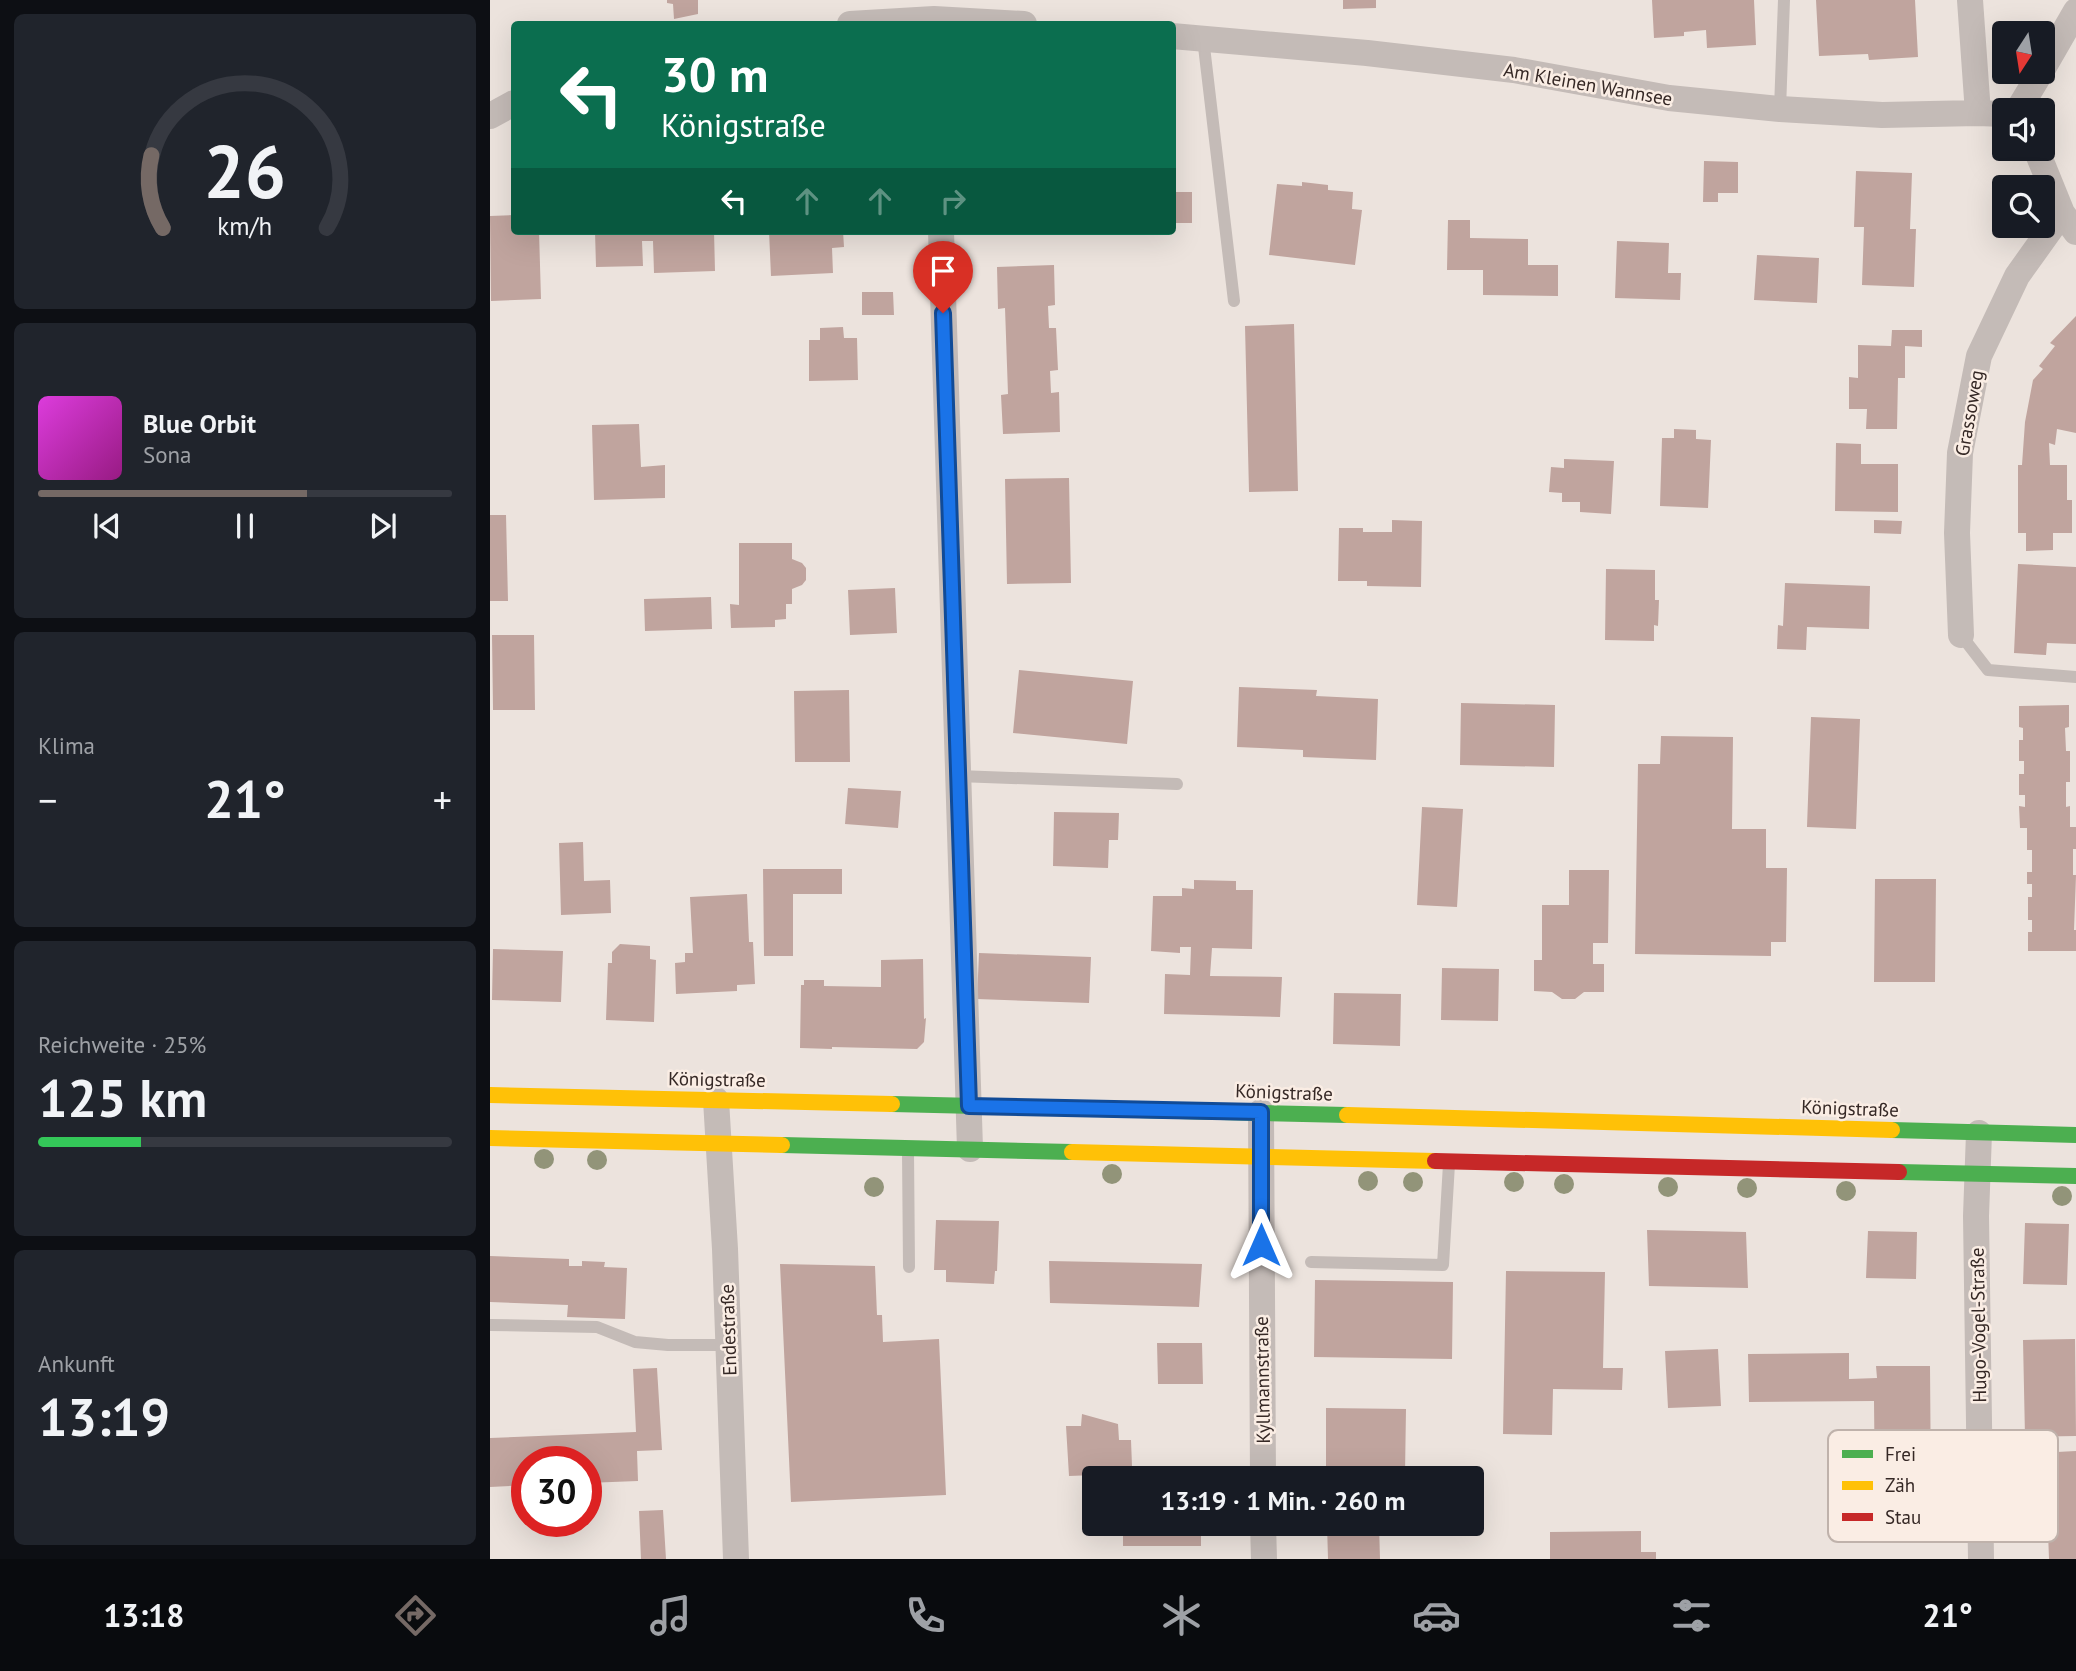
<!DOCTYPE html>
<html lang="de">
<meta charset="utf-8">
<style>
body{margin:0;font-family:"PT Sans",sans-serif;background:#20242c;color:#f1f3f6;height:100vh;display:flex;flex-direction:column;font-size:26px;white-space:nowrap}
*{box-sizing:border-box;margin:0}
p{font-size:23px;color:#9ea1a6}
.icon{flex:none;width:38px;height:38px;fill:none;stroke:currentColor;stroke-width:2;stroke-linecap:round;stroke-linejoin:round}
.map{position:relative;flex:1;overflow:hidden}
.sheet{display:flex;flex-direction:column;gap:14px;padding:14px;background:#0d0f14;width:490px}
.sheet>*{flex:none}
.hud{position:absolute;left:21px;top:21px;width:665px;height:214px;border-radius:7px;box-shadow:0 7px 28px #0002;background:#0b6e4f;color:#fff;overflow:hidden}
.needle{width:46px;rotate:192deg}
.buttons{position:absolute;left:1502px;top:21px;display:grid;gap:14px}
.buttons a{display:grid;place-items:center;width:63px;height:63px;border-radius:7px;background:#171b24;box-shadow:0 7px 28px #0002;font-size:35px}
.speed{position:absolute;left:21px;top:1446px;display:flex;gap:14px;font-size:35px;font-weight:700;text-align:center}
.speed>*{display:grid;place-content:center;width:91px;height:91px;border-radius:50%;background:#171b24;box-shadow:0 7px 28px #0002;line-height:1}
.speed .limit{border:10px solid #d22;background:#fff;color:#111}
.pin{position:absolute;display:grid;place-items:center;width:60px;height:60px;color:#fff;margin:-72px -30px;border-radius:50% 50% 50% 0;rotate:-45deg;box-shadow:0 0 7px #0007}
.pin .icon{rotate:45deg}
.me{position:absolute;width:77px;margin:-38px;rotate:0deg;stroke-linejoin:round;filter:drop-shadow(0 0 5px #0008)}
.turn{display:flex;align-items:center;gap:24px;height:147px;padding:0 35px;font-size:32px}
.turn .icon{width:91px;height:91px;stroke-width:2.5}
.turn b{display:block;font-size:49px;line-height:60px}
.lanes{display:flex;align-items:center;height:66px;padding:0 35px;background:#0003;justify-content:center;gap:35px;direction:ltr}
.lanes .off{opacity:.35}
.big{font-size:52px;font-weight:600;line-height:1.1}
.sheet .widget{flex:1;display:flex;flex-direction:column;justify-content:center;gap:10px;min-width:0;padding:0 24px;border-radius:10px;background:#20242c}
.sheet .dial{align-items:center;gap:0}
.dial svg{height:182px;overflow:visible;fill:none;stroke:#363941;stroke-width:7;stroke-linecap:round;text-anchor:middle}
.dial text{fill:#f1f3f6;stroke:none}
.song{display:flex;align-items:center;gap:21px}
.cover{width:84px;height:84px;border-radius:10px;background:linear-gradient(135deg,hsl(300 70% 55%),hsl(310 70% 35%))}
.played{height:7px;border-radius:4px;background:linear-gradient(90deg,#756965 65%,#363941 65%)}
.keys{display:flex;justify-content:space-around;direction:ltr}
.heat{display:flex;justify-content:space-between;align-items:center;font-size:38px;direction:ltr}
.charge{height:10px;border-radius:5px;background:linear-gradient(90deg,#34c759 25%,#363941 0)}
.trip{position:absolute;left:592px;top:1466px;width:402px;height:70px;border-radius:7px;background:#171b24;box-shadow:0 7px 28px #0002;font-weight:600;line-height:70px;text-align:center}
.tabs{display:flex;height:112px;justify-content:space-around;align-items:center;background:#090b0e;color:#9ea1a6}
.tabs .icon{width:49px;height:49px}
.tabs .on{color:#756965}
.tabs b{font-size:32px;color:#f1f3f6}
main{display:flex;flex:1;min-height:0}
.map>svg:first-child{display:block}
</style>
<main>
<section class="sheet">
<div class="widget dial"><svg viewBox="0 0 100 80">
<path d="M14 69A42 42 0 1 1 86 69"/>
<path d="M14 69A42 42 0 0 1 9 37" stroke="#756965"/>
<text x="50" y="56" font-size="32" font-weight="700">26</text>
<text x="50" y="72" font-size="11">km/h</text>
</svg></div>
<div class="widget">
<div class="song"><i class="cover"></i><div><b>Blue Orbit</b><p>Sona</p></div></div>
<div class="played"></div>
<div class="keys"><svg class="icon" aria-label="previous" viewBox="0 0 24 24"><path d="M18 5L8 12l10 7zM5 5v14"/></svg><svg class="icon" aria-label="pause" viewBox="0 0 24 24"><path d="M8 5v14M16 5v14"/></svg><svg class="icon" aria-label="next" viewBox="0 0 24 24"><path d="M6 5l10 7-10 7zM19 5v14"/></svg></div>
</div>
<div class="widget"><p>Klima</p>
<div class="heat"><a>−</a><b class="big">21°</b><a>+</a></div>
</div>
<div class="widget"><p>Reichweite · 25%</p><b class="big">125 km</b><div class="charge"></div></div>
<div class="widget"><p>Ankunft</p><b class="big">13:19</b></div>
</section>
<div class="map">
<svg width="1586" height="1559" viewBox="0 0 1586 1559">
<rect width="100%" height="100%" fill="#ece3dd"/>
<!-- building -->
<path fill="#c0a49e" d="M177,0H208V14L184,19L183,4L177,3Z
M853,0H886V8L853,9Z
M1162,0H1264L1266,45L1217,48L1216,30L1194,32V36L1164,38Z
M1326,0H1425L1428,57L1379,60L1378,54L1329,56Z
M1214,161L1248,162V193H1228V202H1213Z
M1366,171L1422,173L1420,229H1426L1424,287L1372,285L1374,227H1364Z
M812,182L838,185V190L863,192L862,209L872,210L865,265L779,255L787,184L812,186Z
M682,192H702V223H682Z
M24,215V231H49L51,299L1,301L0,216Z
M958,220H980V238L1038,239V265H1068V296L993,295V270H957Z
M105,231H224L225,271L164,273L163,241H152L153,266L106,267Z
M279,231H353L354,247L342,248L343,273L281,276Z
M1127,241L1179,243L1178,273H1191L1190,300L1125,298Z
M1267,255L1329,258L1327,303L1264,300Z
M564,265L565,305L558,306L559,328H566L568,370L560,371L561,393L569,392L570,432L513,434L511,395L518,394L515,308L508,309L507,267Z
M372,292H403L404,315H372Z
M1586,316V433L1567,429L1565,445L1559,443L1560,465H1577V500H1582V533H1563V550L1536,551V533H1528V465H1532L1535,422L1543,380L1553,369L1549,366L1565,346L1560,343Z
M804,324L808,491L759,492L755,326Z
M353,327L354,338H367L368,380L319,381V340H330V328Z
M1402,330H1432V347L1415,346V378H1408L1407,429H1376L1377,409H1359V377L1368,378V345L1401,346Z
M149,424L151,467L175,465V498L104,500L102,425Z
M1184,429L1206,430V439L1221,440L1218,508L1170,506L1172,438H1184Z
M1346,443L1371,444V464H1408V512L1345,511Z
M1074,459L1124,461L1121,514L1090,512V502H1072V493L1059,492L1061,467L1074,468Z
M579,478L581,583L517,584L515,479Z
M0,515H16L18,601H0Z
M902,520L932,521L931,587L877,586V581H848L849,528H873V532H902Z
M1384,520L1412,521L1411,534L1384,533Z
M249,543H302V559L312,563L316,568V580L312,585L302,589V604H296V619L285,620V627L241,628L240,604L249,605Z
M1528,564L1586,567V644L1557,643L1556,655L1524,653Z
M1116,569L1165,570V600H1169L1168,626L1164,625V641L1115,640Z
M1295,583L1380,586L1379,629L1317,627L1316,650L1287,649L1288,625L1293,626Z
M405,588L407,633L360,635L358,590Z
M221,597L222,629L155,631L154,599Z
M2,635H44L45,710H3Z
M529,670L643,681L637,744L523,733Z
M749,687L827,690L826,696L888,699L886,760L813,757V750L747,747Z
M359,690L360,762H305L304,691Z
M971,703L1065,705L1064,767L970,765Z
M1579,705V727L1575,728L1576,751H1580V782H1576V807L1580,806V827H1586V849H1583V875H1586L1584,930H1586V951H1538V932H1542V920H1538V897H1542V884H1537V872H1542V850H1537V828H1530L1529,806L1535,807V795H1529V774H1534V761H1529V740H1533V728L1529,727V706Z
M1321,717L1370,719L1366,829L1317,827Z
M1171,736L1243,737L1242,829H1276V868H1297L1296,942H1281V956L1145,954L1148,764H1170Z
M358,788L411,791L408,828L355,824Z
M932,807L973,809L967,907L927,905Z
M564,812L629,813L628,840H619L618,868L563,866Z
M93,842L94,881L120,880L121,913L71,915L69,843Z
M273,869H352V894H303V956H274Z
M1079,870H1119L1118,943H1103V964H1114V992H1094L1085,999H1072L1062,992L1044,991V960H1052V905H1079Z
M1385,879H1446L1445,982H1384Z
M704,880L746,881V890H763L762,949L722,948L720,976L792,977L790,1017L674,1014L675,974L700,975L701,947H690V953L661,951L663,896H692V888L704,889Z
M257,894L259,942H263L265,984L247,985V991L186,994L185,963L195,962V953H203L200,897Z
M130,944L160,946V959L166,960L164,1022L116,1020L118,963H122V952Z
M3,949L73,951L71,1002L2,1000Z
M489,953L601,957L599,1003L487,999Z
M433,959L434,1019L436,1018L434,1042L427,1049L342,1047V1049L310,1048L311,985H314V980H334V986L391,987V960Z
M952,968L1009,969L1008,1021L951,1020Z
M844,993L911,994L910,1046L843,1044Z
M446,1220L509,1221L507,1271H505L504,1284L456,1282V1270H444Z
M1535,1223L1579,1224L1577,1285L1533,1284Z
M1157,1230L1256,1232L1258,1288L1159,1286Z
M1378,1231L1427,1232L1426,1279L1376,1278Z
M0,1256L79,1259V1266H92V1261L115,1262L114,1267L137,1268L135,1319L77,1317L78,1305L0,1302Z
M559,1261L712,1264L709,1307L560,1303Z
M290,1264L385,1266L387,1315H392L393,1342L449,1339L456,1495L301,1502Z
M1016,1271L1115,1272L1113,1368H1133L1132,1390L1063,1389L1062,1435L1013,1434Z
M825,1280L963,1282L962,1359L824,1357Z
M1585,1339L1586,1436L1535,1437L1533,1340Z
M667,1343H712L713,1384H668Z
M1228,1349L1231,1406L1178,1408L1175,1351Z
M1359,1353V1379L1387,1378L1386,1366H1440L1441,1497L1385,1498L1384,1401L1259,1402L1258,1354Z
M167,1368L172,1450L147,1451L148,1481L96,1483V1461H37V1485L0,1487V1438L146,1432L143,1369Z
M836,1408L916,1409L915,1474H836Z
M592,1414L628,1424L629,1440H641L642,1466L630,1467V1474L579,1476L576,1426H591Z
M1586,1451V1559H1559L1556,1479L1568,1478L1567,1452Z
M173,1510L176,1559H151L149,1511Z
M633,1524H711V1546H633Z
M837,1524H889L890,1559H838Z
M1151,1531V1552H1166V1559H1060V1532Z"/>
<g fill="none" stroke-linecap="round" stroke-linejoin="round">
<!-- lane -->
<path stroke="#c4bbb7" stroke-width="12" d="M713,38L744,301
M1290,109L1294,0
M1471,635L1498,670L1586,677
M468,776L687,784
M418,1152L419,1267
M821,1262L953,1265L959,1164
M0,1325L107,1327L145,1342L178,1345H238"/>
<!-- street -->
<path stroke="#c4bbb7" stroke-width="26" d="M1480,0L1488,113
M360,24L444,19L534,24
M682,36L877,53L1024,70L1179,98L1290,109L1392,115L1488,113L1514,114
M1552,70L1586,11
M1528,110L1551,72
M0,116L24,103
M1546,149L1572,213L1586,232
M451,231L480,1149
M1471,635L1467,533L1470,453L1489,356L1527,276L1572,213
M226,1100L235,1249L246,1559
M771,1112L773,1479
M1489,1133L1486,1216L1491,1559
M773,1524L774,1559"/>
<!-- fast -->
<path stroke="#4caf50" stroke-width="16" d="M402,1104L857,1115
M1402,1130L1586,1135
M292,1145L582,1152
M1409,1172L1586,1176"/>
<!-- slow -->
<path stroke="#ffc107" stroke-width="16" d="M0,1095L402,1104
M857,1115L1402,1130
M0,1138L292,1145
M582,1152L945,1161"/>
<!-- jam -->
<path stroke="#c62828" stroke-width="16" d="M945,1161L1409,1172"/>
</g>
<!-- trees -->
<g fill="#929479">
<circle cx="54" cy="1159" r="10"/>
<circle cx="107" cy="1160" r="10"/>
<circle cx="622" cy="1174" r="10"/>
<circle cx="878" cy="1181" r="10"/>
<circle cx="923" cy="1182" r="10"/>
<circle cx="1024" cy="1182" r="10"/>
<circle cx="1074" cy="1184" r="10"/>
<circle cx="384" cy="1187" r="10"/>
<circle cx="1178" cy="1187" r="10"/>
<circle cx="1257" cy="1188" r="10"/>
<circle cx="1356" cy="1191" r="10"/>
<circle cx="1572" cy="1196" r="10"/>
</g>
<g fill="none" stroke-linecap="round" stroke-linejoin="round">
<defs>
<path id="route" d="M453,313L479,1106L771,1112V1245"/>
</defs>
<!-- route casing -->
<use href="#route" stroke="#114b97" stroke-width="18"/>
<!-- route -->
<use href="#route" stroke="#1a73e8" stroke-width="12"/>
</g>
<g text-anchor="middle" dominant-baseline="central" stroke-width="5" stroke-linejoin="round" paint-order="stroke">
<!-- street labels -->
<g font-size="19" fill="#352825" stroke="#faede4">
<text transform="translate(1098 84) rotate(10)">Am Kleinen Wannsee</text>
<text transform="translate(1479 413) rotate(-80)">Grassoweg</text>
<text transform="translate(227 1079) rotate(1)">Königstraße</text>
<text transform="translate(794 1092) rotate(2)">Königstraße</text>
<text transform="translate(1360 1108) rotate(2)">Königstraße</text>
<text transform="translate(1488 1325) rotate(-91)">Hugo-Vogel-Straße</text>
<text transform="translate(238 1330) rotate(-92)">Endestraße</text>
<text transform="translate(772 1380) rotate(-91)">Kyllmannstraße</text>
</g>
</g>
<!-- legend -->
<rect x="1338" y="1430" width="230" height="112" rx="10" fill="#faede4" stroke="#bfb2ab" stroke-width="2"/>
<rect x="1352" y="1450" width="31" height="8" fill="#4caf50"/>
<rect x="1352" y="1481" width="31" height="9" fill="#ffc107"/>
<rect x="1352" y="1513" width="31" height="8" fill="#c62828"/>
<g font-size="19" fill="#352825">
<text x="1395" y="1461">Frei</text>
<text x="1395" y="1492">Zäh</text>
<text x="1395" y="1524">Stau</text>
</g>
</svg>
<div class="buttons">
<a><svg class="needle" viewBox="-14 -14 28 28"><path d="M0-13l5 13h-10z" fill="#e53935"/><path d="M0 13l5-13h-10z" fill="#9ea1a6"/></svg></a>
<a><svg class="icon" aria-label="sound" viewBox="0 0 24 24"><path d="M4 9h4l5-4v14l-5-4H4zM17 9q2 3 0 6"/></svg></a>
<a><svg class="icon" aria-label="search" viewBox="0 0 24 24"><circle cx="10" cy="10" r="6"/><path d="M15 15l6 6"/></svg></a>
</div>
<div class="speed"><div class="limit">30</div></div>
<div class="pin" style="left:453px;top:313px;background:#d93025"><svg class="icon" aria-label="arrive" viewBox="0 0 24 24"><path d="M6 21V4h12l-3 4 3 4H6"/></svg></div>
<svg class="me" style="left:771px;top:1245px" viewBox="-20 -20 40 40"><path d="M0-17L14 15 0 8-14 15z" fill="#1a73e8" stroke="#fff" stroke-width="4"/></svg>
<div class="trip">13:19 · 1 Min. · 260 m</div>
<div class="hud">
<div class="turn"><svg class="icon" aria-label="left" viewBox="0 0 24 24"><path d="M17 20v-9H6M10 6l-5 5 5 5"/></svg><div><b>30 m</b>Königstraße</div></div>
<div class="lanes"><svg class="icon" aria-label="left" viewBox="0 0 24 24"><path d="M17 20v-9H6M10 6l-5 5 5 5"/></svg><svg class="icon off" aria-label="ahead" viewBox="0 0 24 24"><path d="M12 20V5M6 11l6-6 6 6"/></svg><svg class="icon off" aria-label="ahead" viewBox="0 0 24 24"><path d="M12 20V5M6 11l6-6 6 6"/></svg><svg class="icon off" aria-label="right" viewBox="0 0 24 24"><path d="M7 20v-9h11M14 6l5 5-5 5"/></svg></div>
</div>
</div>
</main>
<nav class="tabs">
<b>13:18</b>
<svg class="icon on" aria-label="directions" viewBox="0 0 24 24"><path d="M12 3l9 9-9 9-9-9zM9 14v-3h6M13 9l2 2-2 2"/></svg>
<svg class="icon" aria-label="music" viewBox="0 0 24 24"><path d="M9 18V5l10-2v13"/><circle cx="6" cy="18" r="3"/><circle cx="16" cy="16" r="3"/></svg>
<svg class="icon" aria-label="phone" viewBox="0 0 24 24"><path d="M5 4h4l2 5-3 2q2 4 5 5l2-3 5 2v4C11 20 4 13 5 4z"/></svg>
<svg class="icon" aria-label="climate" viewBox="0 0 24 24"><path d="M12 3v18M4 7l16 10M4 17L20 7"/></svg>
<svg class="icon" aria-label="car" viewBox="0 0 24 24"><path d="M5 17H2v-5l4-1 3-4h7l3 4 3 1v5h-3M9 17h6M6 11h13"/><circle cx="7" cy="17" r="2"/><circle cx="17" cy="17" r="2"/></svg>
<svg class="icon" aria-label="filters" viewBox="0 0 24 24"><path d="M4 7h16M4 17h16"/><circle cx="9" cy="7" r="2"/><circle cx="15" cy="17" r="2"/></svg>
<b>21°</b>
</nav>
